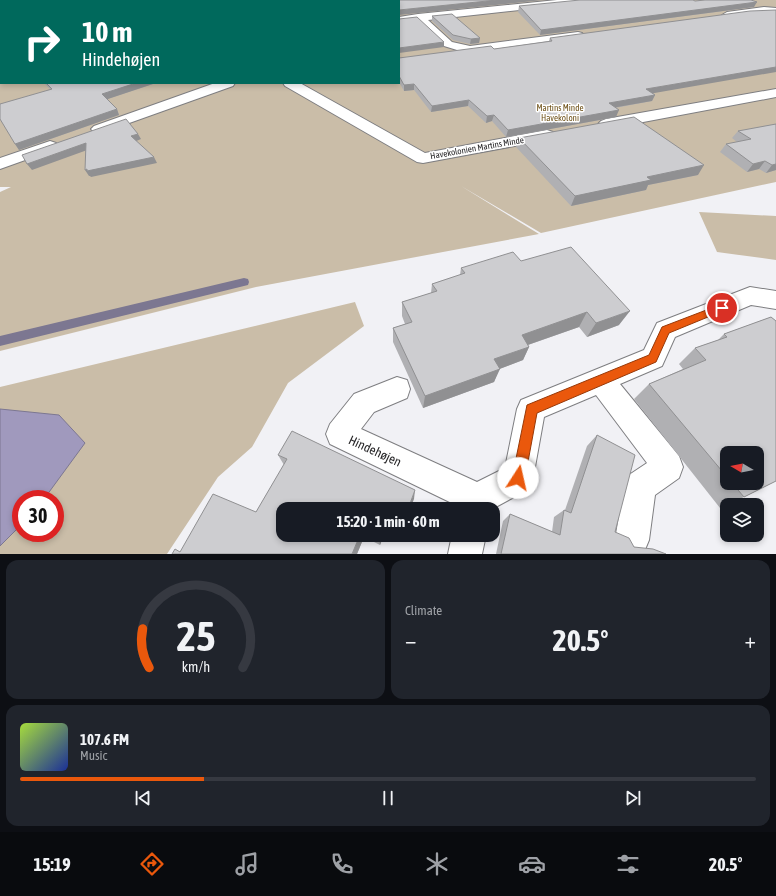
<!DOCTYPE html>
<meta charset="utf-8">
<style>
body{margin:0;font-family:"Asap Condensed",sans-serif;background:#20242c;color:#f1f3f6;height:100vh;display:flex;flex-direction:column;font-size:15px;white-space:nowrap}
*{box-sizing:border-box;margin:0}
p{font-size:13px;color:#9ea1a6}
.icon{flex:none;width:22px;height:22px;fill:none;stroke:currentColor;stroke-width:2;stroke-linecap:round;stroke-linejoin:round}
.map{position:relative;height:554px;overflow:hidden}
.details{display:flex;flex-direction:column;gap:6px;padding:6px;background:#0d0f14;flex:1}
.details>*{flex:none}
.banner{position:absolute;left:0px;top:0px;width:400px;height:84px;box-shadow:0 2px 6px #0003;background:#00695c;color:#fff;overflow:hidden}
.needle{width:26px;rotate:280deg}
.controls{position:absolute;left:720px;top:446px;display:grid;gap:8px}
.controls a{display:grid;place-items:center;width:44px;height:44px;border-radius:8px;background:#171b24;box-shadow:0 2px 6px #0003;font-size:20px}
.speed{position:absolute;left:12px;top:490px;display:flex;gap:8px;font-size:20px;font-weight:700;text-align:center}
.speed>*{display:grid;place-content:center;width:52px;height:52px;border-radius:50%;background:#171b24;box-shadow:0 2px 6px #0003;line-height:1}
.speed .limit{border:6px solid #d22;background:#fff;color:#111}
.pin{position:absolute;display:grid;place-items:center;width:34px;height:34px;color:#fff;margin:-17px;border:2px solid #fff;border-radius:50%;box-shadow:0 1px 4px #0007}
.me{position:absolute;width:44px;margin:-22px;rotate:10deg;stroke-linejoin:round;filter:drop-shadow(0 0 3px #0008)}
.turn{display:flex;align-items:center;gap:14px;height:84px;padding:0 16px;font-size:18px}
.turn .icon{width:52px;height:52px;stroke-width:2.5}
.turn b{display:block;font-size:28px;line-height:34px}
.big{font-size:30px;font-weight:700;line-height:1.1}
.details .widget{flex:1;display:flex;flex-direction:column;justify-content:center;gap:6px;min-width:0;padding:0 14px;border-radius:12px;background:#20242c}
.details .dial{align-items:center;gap:0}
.dial svg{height:104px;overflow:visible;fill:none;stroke:#363941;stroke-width:7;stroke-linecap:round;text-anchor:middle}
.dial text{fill:#f1f3f6;stroke:none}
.song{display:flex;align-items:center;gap:12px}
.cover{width:48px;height:48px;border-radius:6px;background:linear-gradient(135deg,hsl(80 70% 55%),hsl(230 70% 35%))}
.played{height:4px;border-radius:2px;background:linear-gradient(90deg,#ea580c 25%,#363941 25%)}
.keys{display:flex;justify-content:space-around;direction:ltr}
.heat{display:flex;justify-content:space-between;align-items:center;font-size:22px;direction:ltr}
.details .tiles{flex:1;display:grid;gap:6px;grid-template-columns:1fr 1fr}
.widget:last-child{grid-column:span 2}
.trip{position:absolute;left:276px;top:502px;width:224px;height:40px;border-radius:12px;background:#171b24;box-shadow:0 2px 6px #0003;font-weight:700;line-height:40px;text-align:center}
.tabs{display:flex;height:64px;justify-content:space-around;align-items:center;background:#090b0e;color:#9ea1a6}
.tabs .icon{width:28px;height:28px}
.tabs .current{color:#ea580c}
.tabs b{font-size:18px;color:#f1f3f6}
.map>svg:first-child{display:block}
</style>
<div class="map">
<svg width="776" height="554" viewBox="0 0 776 554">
<rect width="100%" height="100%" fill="#f1f1f5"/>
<!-- green -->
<path fill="#cabda8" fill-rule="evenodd" d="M0,0H776V182L541,233L461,186L539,234L256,287L0,351V192L11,187H0ZM1,1H399V83H1Z
M699,212L776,216V260L717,252Z
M355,302L364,326L288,383L252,447L218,477L167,554H0V387ZM21,499H55V533H21Z"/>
<!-- water -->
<path fill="#a099bd" stroke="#7c7791" d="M0,409L59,415L85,443L44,499H21V525L0,546Z"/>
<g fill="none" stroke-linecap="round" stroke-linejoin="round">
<!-- stream -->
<path fill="#7c7791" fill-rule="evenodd" d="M244,278L248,279L249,282L248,285L0,346V336Z"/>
<defs>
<path id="minor" d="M40,0H50L51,1H41Z
M243,0H254L255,1H244Z
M557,0H589L584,3L428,20L452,42L470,46L578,32L582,33L584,35L582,37L462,55L458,54L457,50L444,46L417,21L399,23V17L418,14Z
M764,7L776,8V14L764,13L727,18L722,15L727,12Z
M0,11H1V17H0Z
M0,67H1L0,76Z
M215,83H235L233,86L104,132H94L91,129L94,126Z
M283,83H300L425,153L547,130L553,132L555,135L553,138L547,140L423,163L417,162L285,86Z
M776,89V97L606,129L601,127L598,124L601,121L606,119Z
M50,141L56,143L58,146L56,149L0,169V158Z
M750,287L776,291V309L751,305L675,337L662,366L620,384L679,456L683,467L679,478L655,495L649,540L644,552C636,554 628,554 620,552L615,540L624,486L629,475L647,463L596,395L544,417L533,478L529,489L492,509H459L460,507L330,444L326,434L330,424L354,394L397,377L407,380L410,389L407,398L374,412L361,429L477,482L505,468L517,409L521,400L644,350L657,323Z
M452,535H486L482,554H448Z"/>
</defs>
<!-- minor casing -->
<use href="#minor" stroke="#7e7e81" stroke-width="2"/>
<!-- minor -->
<use href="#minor" fill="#fff" fill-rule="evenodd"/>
</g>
<!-- wall -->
<path fill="#b0b0b3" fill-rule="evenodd" d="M695,1L754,7L540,35L518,12L519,6Z
M432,16L480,38L479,43L470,44L453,40L432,21Z
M550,38L653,93L655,95L652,101L615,108L616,117L506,137L492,121L486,123L468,106L431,112L414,90L404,91L399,82V58L494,49L549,41Z
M44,83H156L107,99L117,109L119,115L19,150L15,144L50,89Z
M776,124V170L766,173L759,169L747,172L720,152L726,144L737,142L732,138L738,131Z
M519,138L698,175L648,185L646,190L571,206L516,147Z
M521,261L619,325L587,337L579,327L528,345L529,347L523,360L499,369L494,382L423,408L393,342V328L405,324L402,316V302L431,293L432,284L460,275L461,268Z
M771,317L776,321V481L744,497L720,508L634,399L649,384L683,369L679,364L695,348L718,340L724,334ZM727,453H757V483H727Z
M597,435L615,532L634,547L666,554H496L503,521L510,514L552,532L554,517L564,510H565L587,446Z
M278,455L414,499L283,535H384L380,545L364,537L357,554H172L181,552L256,512L284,465Z"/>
<!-- shaded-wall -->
<path fill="#909092" d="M497,0H543L399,15V10Z
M757,2L754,7L540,35L541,30Z
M480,38L479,43L470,44L471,39Z
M444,42V47L399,53V48Z
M776,67V72L643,95L646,89Z
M136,83H156L105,100L102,94Z
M342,83H350L342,84Z
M414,84V90L404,91V85Z
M655,95L652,101L606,109L609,103Z
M469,100L468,106L431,112L432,106Z
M117,109L119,115L19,150L15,144Z
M619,110L616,117L506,137L508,130Z
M494,115L492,121L486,123L487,116Z
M138,134L141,139L134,142L131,136Z
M86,143L90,149L32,170L27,164Z
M154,157L157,163L91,177L90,176H89L85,170Z
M765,161L759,169L747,172L753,164Z
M776,164V170L766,173L772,165Z
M704,165L698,175L648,185L646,190L571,206L575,196L647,177Z
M630,311L619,325L587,337L596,323Z
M587,312L579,327L516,349L522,335Z
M529,347L523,360L489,373L494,359Z
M500,369L494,382L423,408L425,396Z
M415,490L414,499L410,509H408Z
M360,535H363L364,537L357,554H352Z
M381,535H384L380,545L379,538Z"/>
<!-- building -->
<path fill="#cdcdd0" stroke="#909092" d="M95,0H198L200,1H96Z
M274,0H312L313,1H275Z
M357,0H497L399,10V1H349Z
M580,0H693L695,1L705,0H751L757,2L541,30L519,6Z
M776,10V67L646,89L655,95L609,103L619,110L508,130L494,115L487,116L469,100L432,106L414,84L404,85L399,76V58L491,46L494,49L552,41L550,38L750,11Z
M452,14L480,38L471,39L453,35L432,16Z
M417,17L444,42L399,48V19Z
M0,26H1V39L0,38Z
M46,83H136L102,94L117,109L15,144L0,119V104L52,89Z
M634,117L704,165L647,177L651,180L575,196L519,138Z
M126,119L138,134L131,136L154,157L87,171V169L85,170L86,143L27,164L22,155Z
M776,124V164L772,165L765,161L753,164L726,144L751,139L738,131Z
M571,247L630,311L596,323L587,312L522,335L529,347L494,359L500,369L425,396L393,328L412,322L402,302L437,291L432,284L465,273L461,268L513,252L521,261Z
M771,317L776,321V481L744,497L732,483H757V453H727V477L649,384L706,360L695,348L727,337L724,334Z
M292,431L415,490L408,509H283V535H360L352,554H172L175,549L180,552L213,494L256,512L287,459L278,455Z
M597,435L635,455L615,532L629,538L634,547L653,549L666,554H501L510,514L560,535L564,510L571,513Z
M373,535H381L379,538Z"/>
<!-- route -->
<path fill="#ea580c" stroke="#983908" d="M722,304L725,305L727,308L725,310L669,333L656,362L537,413L525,478L523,482L518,484L514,482L512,478L527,405L649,355L662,327Z"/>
<g text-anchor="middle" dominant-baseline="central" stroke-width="3" stroke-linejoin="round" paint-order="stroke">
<!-- far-park labels -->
<g font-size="9" fill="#6f5219" stroke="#fff">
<text x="560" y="108">Martins Minde<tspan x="560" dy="10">Havekoloni</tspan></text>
</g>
<!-- far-street labels -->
<g font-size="9" fill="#29282a" stroke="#fff">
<text transform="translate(477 148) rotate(-10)">Havekolonien Martins Minde</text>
</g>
<!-- near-street labels -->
<g font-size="13" fill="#29282a" stroke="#fff">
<text transform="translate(375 451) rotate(25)">Hindehøjen</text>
</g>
</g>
</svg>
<div class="controls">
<a><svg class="needle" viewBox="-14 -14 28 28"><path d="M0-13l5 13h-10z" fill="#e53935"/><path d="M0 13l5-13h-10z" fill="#9ea1a6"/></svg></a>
<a><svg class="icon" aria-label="layers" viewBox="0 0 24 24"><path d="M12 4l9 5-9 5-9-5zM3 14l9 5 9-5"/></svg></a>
</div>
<div class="speed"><div class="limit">30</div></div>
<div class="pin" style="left:722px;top:308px;background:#d93025"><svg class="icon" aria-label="arrive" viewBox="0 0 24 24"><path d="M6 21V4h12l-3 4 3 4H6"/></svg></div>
<svg class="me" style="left:518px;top:478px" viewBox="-20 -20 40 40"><circle r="19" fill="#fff"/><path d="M0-13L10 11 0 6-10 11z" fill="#ea580c"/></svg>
<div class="trip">15:20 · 1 min · 60 m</div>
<div class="banner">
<div class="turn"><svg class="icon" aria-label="right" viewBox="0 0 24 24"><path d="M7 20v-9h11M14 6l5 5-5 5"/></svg><div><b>10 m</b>Hindehøjen</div></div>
</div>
</div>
<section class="details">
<div class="tiles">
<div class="widget dial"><svg viewBox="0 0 100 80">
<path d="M14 69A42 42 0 1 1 86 69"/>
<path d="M14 69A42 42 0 0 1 9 39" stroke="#ea580c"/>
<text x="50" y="56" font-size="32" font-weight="700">25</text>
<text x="50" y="72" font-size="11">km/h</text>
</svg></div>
<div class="widget"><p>Climate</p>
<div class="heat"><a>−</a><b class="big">20.5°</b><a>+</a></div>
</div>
<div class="widget">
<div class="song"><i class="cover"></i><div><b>107.6 FM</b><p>Music</p></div></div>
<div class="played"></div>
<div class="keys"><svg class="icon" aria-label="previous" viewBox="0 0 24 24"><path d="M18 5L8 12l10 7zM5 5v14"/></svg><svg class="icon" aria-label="pause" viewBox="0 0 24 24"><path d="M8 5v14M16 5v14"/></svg><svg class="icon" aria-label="next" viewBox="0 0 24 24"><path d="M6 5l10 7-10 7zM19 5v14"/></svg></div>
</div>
</div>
</section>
<nav class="tabs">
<b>15:19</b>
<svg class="icon current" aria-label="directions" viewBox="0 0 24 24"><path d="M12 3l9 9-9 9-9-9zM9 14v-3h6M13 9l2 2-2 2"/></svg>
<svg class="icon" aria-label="music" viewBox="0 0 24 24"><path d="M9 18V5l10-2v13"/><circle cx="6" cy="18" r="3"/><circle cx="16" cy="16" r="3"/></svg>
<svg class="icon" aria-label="phone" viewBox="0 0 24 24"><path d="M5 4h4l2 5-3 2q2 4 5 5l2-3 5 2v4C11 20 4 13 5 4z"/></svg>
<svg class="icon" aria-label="climate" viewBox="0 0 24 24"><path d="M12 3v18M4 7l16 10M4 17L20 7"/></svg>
<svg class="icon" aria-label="car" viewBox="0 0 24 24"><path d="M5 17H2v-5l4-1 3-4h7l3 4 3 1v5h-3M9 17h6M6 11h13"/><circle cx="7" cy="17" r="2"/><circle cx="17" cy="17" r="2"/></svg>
<svg class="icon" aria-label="filters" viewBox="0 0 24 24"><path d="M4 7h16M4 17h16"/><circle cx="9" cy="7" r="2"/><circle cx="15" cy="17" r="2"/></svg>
<b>20.5°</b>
</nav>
